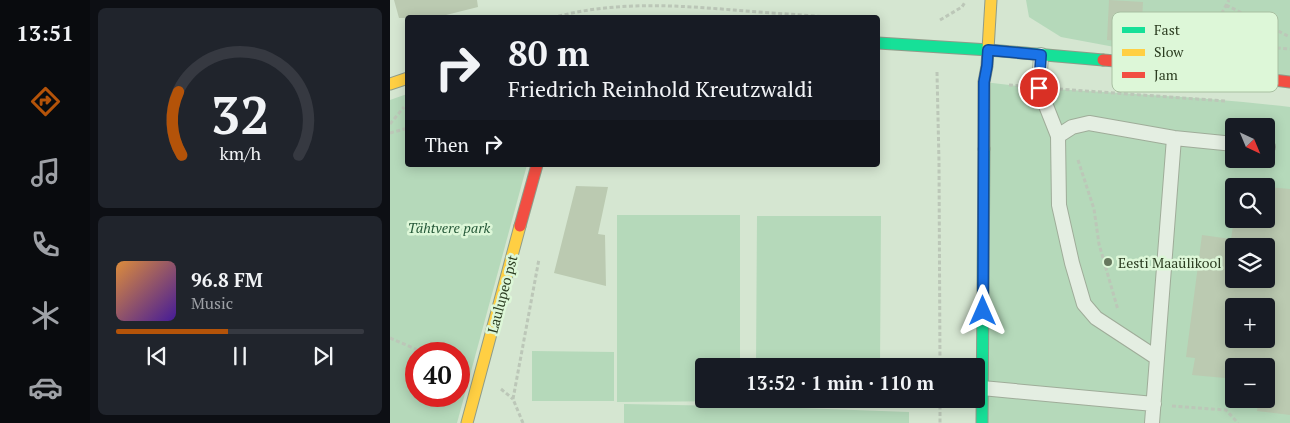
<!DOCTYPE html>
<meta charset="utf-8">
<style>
body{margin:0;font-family:"PT Serif",serif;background:#20242c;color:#f1f3f6;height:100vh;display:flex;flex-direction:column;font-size:19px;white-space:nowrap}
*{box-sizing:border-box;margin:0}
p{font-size:16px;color:#9ea1a6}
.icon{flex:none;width:28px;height:28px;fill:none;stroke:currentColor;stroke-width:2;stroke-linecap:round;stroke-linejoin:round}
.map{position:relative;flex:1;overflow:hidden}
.drawer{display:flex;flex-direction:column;gap:8px;padding:8px;background:#0d0f14;width:300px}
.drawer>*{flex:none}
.guide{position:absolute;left:15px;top:15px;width:475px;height:152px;border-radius:5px;box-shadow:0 2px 12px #0003;background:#171b24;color:#f1f3f6;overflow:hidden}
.needle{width:32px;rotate:136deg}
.tools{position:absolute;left:835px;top:118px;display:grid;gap:10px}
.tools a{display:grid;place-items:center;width:50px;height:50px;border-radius:5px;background:#171b24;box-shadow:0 2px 12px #0003;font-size:25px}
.speed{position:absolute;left:15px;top:342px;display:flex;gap:10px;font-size:25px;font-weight:700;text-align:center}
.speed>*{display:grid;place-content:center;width:65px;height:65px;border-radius:50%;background:#171b24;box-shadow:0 2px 12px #0003;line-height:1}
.speed .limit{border:8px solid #d22;background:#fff;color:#111}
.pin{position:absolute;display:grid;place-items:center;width:42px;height:42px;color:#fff;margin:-21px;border:2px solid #fff;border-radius:50%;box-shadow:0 1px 5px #0007}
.me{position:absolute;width:55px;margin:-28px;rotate:0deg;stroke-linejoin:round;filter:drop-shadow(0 0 4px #0008)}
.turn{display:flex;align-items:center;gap:18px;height:105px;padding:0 20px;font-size:22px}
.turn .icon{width:65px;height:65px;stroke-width:2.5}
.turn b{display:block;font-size:35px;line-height:42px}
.then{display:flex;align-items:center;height:48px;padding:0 20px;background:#0003;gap:10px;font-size:19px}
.drawer .card{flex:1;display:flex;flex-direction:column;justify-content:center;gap:8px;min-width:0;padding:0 18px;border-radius:8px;background:#20242c}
.drawer .dial{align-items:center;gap:0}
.dial svg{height:130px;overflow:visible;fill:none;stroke:#363941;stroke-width:7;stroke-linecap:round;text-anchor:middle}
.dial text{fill:#f1f3f6;stroke:none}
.song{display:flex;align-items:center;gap:15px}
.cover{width:60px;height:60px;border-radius:8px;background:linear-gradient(135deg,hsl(30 70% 55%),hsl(260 70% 35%))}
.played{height:5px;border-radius:2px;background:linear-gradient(90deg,#b45309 45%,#363941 45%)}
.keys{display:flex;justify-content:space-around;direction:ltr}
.trip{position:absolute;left:305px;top:358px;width:290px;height:50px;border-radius:5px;background:#171b24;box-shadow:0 2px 12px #0003;font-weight:700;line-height:50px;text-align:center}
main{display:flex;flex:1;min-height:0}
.dock{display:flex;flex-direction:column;width:90px;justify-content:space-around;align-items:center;background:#090b0e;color:#9ea1a6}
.dock .icon{width:35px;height:35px}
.dock .on{color:#b45309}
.dock b{font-size:22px;color:#f1f3f6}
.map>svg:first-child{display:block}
</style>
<main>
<nav class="dock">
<b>13:51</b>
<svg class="icon on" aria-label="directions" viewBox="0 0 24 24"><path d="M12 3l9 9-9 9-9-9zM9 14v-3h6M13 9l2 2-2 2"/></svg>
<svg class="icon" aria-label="music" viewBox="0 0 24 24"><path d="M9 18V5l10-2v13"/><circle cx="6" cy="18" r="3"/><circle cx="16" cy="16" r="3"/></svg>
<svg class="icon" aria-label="phone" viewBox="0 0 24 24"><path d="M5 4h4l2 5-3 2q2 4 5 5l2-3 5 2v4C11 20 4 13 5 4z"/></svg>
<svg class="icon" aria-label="climate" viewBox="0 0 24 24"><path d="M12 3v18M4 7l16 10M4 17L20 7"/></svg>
<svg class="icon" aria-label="car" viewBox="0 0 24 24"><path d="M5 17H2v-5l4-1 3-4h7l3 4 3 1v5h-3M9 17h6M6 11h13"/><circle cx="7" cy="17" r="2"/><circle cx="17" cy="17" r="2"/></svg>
</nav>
<section class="drawer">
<div class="card dial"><svg viewBox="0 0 100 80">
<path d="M14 69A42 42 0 1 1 86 69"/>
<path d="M14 69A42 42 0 0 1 12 30" stroke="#b45309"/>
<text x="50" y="56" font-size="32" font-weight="700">32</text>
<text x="50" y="72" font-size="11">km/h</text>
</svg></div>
<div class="card">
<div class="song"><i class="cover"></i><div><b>96.8 FM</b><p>Music</p></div></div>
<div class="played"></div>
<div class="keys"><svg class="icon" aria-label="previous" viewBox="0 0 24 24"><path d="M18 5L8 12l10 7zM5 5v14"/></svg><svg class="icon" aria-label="pause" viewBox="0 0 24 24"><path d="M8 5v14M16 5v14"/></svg><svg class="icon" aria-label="next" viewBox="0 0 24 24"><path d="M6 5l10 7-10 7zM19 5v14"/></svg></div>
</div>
</section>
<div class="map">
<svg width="900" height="423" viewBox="0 0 900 423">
<rect width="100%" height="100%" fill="#d5e6d1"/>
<!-- green -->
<path fill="#b5d9ba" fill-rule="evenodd" d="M636,0H900V76L853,71L671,37L639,17Z
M594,82C613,84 632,87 651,88C734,94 817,97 900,107V423H592ZM844,126H876V159H844ZM844,186H876V219H844ZM844,246H876V279H844ZM844,306H876V339H844ZM844,366H876V399H844Z
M17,94L18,165H137L67,423H0V100ZM26,354H69V396H26Z
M227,215H350V366H314V399H351V401L227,402Z
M367,216H491L490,366H366Z
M142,351L224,352V401H142Z
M366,399H490V402H366Z
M234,404L383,407L519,412V423H234Z"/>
<!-- building -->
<path fill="#bbcab1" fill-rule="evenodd" d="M4,0H87L88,7L44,18H9Z
M719,0L753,2L751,42L717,40Z
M186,186L218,187L208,234L215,235L216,286L164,273Z
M876,187L900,189V415L867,411L869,399H876V366L837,362L835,378L802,375L805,358L796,357L812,235L841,239L844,219H876ZM844,246H876V279H844ZM844,306H876V339H844Z"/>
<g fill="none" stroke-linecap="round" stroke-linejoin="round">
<defs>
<path id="lane" d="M651,55L649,88L668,136L669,205L682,263L694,304L706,318L767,358
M668,136L682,127L699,123L784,138L844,144
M876,147H878
M592,388L764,404
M762,423L784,138"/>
<path id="fast" d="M488,43L599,50L713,60
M592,423L594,149"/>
<path id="slow" d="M0,84L18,78
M594,149V82L597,66L601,0
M77,423L130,226"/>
<path id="jam" d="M713,60L751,63L900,82
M130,226L147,165"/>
</defs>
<!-- lane casing -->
<use href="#lane" stroke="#9fac99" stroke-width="16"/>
<!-- fast casing -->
<use href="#fast" stroke="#8f9c89" stroke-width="13"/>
<!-- slow casing -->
<use href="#slow" stroke="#8f9c89" stroke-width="13"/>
<!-- jam casing -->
<use href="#jam" stroke="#8f9c89" stroke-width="13"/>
<!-- path -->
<path stroke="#bcc7b8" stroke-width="3" stroke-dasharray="4 2.5" stroke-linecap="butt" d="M836,5L900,37
M162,18C222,1 283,5 344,10C379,13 415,15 450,18
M550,20L572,7L575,2
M816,42L839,0
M809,43L816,42L900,49
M547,72L549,162L550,366
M619,85L633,86
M669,89L835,101
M0,124L14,107
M0,133L18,128
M688,160L704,209L709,244L728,310
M0,338L37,354
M111,389L123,399
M550,399V423
M782,406L836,410L848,423
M133,423L123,399L149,259"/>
<!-- lane -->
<use href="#lane" stroke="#e4eee2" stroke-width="14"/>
<!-- fast -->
<use href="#fast" stroke="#16e098" stroke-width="11"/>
<!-- slow -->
<use href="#slow" stroke="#ffcf43" stroke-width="11"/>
<!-- jam -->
<use href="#jam" stroke="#f24e42" stroke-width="11"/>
</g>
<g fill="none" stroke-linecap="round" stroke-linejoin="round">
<defs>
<path id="route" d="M593,311L594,82L597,66L598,50L651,55L649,88"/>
</defs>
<!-- route casing -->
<use href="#route" stroke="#114b97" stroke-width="12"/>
<!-- route -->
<use href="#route" stroke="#1a73e8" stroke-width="9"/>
</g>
<!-- markers -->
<circle fill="#66785e" stroke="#ddf7d8" stroke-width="2" cx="718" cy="262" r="5"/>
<g text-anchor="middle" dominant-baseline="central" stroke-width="5" stroke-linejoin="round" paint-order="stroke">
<!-- park labels -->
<g font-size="14" font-style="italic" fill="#265939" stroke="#ddf7d8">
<text x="59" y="227">Tähtvere park</text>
</g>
<!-- poi labels -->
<g font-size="14" fill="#2b3c20" stroke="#ddf7d8" text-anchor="start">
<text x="728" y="262">Eesti Maaülikool</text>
</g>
<!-- street labels -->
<g font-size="14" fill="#2b3c20" stroke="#ddf7d8">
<text transform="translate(112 294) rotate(-75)">Laulupeo pst</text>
</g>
</g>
<!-- legend -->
<rect x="722" y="12" width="166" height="80" rx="8" fill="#ddf7d8" stroke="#a8bfa1" stroke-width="1"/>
<rect x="732" y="27" width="23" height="6" fill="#16e098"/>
<rect x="732" y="49" width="23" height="7" fill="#ffcf43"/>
<rect x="732" y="72" width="23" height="6" fill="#f24e42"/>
<g font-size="14" fill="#2b3c20">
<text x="764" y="35">Fast</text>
<text x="764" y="57">Slow</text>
<text x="764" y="80">Jam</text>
</g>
</svg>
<div class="tools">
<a><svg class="needle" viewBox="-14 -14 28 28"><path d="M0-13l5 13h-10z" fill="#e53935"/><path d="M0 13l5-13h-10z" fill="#9ea1a6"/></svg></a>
<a><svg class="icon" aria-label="search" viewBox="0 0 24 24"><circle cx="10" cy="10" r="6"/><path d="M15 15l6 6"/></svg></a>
<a><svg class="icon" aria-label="layers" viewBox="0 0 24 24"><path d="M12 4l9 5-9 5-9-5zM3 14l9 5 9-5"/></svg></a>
<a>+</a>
<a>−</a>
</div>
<div class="speed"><div class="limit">40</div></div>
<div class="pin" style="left:649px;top:88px;background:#d93025"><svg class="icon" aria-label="arrive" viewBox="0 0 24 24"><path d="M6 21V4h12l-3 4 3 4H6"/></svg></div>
<svg class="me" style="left:593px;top:311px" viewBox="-20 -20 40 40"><path d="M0-17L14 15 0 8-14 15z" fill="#1a73e8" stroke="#fff" stroke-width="4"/></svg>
<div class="trip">13:52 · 1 min · 110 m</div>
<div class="guide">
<div class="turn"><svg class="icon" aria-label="right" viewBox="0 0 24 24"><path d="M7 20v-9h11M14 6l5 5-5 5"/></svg><div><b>80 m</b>Friedrich Reinhold Kreutzwaldi</div></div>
<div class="then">Then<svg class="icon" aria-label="right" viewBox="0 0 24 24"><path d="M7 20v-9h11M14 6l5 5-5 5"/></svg></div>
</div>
</div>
</main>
